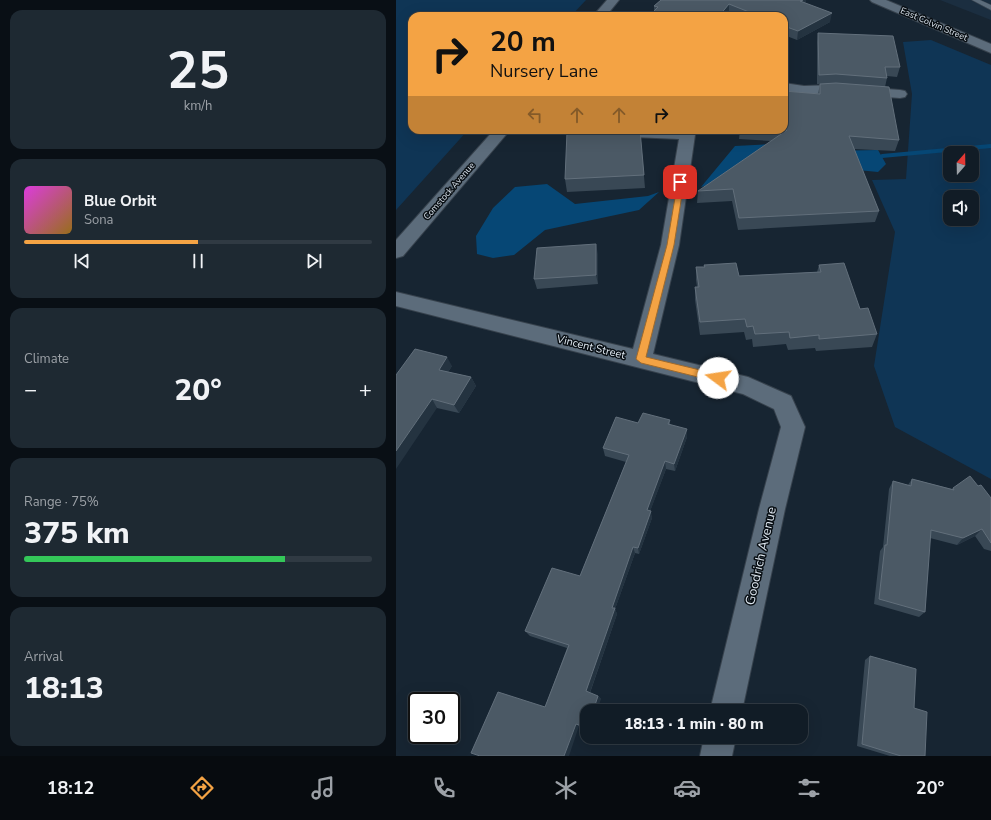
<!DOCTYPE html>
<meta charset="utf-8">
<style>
body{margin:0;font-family:"Nunito Sans",sans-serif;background:#1e2932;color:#f1f3f6;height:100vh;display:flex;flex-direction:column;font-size:15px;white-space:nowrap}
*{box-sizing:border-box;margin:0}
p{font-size:13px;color:#9ca1a7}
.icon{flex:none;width:22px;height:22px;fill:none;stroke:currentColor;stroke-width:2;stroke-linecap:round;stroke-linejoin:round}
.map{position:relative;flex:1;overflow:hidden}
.panel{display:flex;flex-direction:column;gap:10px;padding:10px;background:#090f15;width:396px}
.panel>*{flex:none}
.hud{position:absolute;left:12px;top:12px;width:380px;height:122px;border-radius:12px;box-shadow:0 4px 16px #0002,0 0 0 1px #303a43;background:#f4a344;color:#111;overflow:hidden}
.needle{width:26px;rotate:20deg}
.buttons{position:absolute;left:547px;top:146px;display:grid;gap:8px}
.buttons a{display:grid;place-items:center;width:36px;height:36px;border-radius:8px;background:#111c26;box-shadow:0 4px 16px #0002,0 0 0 1px #303a43;font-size:20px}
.speed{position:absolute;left:12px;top:692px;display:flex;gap:8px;font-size:20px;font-weight:700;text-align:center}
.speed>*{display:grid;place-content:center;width:52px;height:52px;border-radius:50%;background:#111c26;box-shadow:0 4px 16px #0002,0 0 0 1px #303a43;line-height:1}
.speed .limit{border:2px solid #111;border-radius:6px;background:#fff;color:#111}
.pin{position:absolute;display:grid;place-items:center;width:34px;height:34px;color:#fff;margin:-17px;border-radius:8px;box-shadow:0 2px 6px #0006}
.me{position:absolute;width:44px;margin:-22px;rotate:284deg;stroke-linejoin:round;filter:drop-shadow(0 0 3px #0008)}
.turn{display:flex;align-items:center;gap:14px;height:84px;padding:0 16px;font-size:18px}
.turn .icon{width:52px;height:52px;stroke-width:2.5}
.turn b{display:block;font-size:28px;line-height:34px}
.lanes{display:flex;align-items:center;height:38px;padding:0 16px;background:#0003;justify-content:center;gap:20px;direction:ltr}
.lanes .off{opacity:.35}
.big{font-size:30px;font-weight:800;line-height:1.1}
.panel .card{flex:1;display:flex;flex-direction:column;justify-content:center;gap:6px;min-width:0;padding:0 14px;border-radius:12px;background:#1e2932}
.panel .dial{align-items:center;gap:0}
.dial b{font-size:52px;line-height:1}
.song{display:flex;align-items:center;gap:12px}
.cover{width:48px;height:48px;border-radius:6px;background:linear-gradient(135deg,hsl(300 70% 55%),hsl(40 70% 35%))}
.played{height:4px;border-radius:2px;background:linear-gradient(90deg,#f4a344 50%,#303a43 50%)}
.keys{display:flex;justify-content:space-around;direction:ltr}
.heat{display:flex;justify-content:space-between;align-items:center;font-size:22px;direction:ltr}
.charge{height:6px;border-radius:3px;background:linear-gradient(90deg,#34c759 75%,#303a43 0)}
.trip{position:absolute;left:184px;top:704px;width:228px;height:40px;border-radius:12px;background:#111c26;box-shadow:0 4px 16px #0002,0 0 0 1px #303a43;font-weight:800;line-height:40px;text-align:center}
.tab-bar{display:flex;height:64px;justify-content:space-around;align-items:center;background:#070b0f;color:#9ca1a7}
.tab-bar .icon{width:28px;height:28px}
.tab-bar .on{color:#f4a344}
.tab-bar b{font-size:18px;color:#f1f3f6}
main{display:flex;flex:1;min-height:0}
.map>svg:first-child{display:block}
</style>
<main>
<section class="panel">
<div class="card dial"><b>25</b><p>km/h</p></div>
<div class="card">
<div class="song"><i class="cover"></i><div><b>Blue Orbit</b><p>Sona</p></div></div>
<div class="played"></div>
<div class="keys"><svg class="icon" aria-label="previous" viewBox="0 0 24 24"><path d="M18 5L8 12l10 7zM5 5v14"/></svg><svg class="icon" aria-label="pause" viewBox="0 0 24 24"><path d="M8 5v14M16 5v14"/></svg><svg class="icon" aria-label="next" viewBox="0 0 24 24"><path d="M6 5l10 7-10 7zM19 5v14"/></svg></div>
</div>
<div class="card"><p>Climate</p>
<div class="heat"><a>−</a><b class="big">20°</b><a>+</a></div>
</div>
<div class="card"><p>Range · 75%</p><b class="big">375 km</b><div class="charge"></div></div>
<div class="card"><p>Arrival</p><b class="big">18:13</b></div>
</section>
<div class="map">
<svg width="595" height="756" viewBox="0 0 595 756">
<rect width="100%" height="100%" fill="#172532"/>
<!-- built -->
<path fill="#1b2e40" d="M544,0H595V20Z"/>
<!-- green -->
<path fill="#0f3555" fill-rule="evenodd" d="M0,0H190L175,16H16V130H72L0,210Z
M535,40L595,65V479L499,427L478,366L499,232L476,180L510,179L516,94L507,42ZM554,153H576V175H554ZM554,197H576V219H554Z"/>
<!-- water -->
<path fill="#064775" d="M376,144L432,151L482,150L490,164L482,172L441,168L358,173L305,187L339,146Z
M151,184L179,204L252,196L263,192L243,210L149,230L118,255L97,258L81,254L80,236L97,208L119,187Z"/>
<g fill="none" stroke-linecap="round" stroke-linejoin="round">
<!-- stream -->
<path fill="#064775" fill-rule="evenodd" d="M595,144V148L486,158L482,156L486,154Z"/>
<defs>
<path id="lane" d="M576,0H584L595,5V10Z"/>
<path id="street" d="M388,83L408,86L438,85L504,90L509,91L511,94L509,97L504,98L438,93L408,94L388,91Z
M183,130H302L299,135L283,245L257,354L352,377L395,396L409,427L389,509L346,711H314L363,509L385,427L378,409L347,394L0,306V292L237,349L265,245L283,139L191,135L186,133Z
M308,737H340L336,756H304Z"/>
<path id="secondary" d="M211,0H223L210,16H197Z
M474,0H490L595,44V53L476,2Z
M98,130H114L7,256L0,258V240Z"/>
</defs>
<!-- lane casing -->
<use href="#lane" stroke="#37424d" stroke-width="1"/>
<!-- street casing -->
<use href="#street" stroke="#37424d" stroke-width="2"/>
<!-- secondary casing -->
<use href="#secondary" stroke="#37424d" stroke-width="2"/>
<!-- lane -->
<use href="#lane" fill="#5c6c7b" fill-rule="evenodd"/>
<!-- street -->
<use href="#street" fill="#5c6c7b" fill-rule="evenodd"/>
<!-- secondary -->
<use href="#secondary" fill="#5c6c7b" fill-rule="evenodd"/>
</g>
<!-- wall -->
<path fill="#394855" d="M265,0H410L409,3L434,22L401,40L388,35V16H340L333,13L331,16H253L258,11V6Z
M422,33L504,67L501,77L491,76V78L489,87L503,140L499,151L458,149L483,211L479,222L342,230L336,201L301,203L302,191L375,141L343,139L344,130H388L422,94L424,84H421V42Z
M244,130L249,188L171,192L169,179Z
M202,254V284L141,289L138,279Z
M308,265L343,276L421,272L423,265L464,309L481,334L476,347L420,351L419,348L392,350L390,344L357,347L356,339L350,340L348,332L304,335L299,300V287H301L300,280V267H308Z
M56,366L52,372L75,377L80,386L63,413L41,408L0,375Z
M274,420V425L291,437L279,471L270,469L254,511L256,518L243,554L239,553L219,609L221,614L194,693L202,696L205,699L191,711V729L183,726L149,707L171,648L134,636L129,631L184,576L230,462L209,456L207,448L242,423Z
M516,479L556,489L557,488L582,486L595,498V551L588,549L579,536L561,545L534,538L529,612L523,617L478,604L484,551L487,547L493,489L497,481L512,485Z
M474,656L518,708L529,756H494L461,746L469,660Z"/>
<!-- shaded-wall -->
<path fill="#243340" d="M407,0H410L409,7L404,1Z
M333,4V13L331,16H323Z
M436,13L434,22L401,40L402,31Z
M200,244L202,254V284L200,275Z
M51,357L56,366L48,378L43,370Z
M75,377L80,386L63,413L58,405Z
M36,399L41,408L0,469V451Z
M291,429V437L279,471L278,464Z
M269,461L270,469L252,517L251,510Z
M255,511L256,518L243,554L242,548Z
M586,529L579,536L561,545L567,538Z
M237,547L239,553L219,609L221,614L193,695L190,691L216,608Z
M202,696L205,699L201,711H197Z
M180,724L183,726L173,756H168Z"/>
<!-- building -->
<path fill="#4b5965" stroke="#626f7b" d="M265,0H407L404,1L436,13L402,31L388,26V16H363L333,4L323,16H253L262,7L258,6Z
M422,33L497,36L504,67H489L491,78L440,74L423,75Z
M440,83L493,87L503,140L453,136L483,211L343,218L337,189L302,191L391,130H387H388V91L424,94V84Z
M203,130H244L248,175L169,179L171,132Z
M200,244V275L138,279L141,248Z
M340,263L343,276L425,272L423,265L448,263L464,309L472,308L481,334L423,339V335L394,338L393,332L359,334L357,326L351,327L349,319L304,322L299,287H303L300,267H309L308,265Z
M19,349L51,357L43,370L75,377L58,405L36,399L0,451V375Z
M247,413L274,420L272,424L291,429L278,464L269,461L251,510L255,511L242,548L237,547L216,608H219L190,691L202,696L197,711H191V728L180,724L168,756H84L75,753L102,692L149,707L173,645L129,631L156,568L184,576L233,455L207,448L220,417L242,423Z
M574,476L582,486L585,485L595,498V543L586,529L567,538L535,530L529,612L483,599L489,545H491L497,481L515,486L516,479L558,490L557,488Z
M474,656L520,669L518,708L531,712L529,756H505L466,744Z"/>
<!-- route -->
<path fill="#f4a344" stroke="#9f6a2c" d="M282,180L288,182L278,245L250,357L325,375L326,378L325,381L322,382L245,363L240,359L271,245Z"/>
<g text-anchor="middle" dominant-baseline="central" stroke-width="3" stroke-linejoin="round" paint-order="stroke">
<!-- far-street labels -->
<g font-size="9" fill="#dde6ef" stroke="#080e13">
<text transform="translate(538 24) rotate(23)">East Colvin Street</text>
<text transform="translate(53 191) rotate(-49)">Comstock Avenue</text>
</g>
<!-- street labels -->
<g font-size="11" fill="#dde6ef" stroke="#080e13">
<text transform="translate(195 347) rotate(14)">Vincent Street</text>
</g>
<!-- near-street labels -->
<g font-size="13" fill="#dde6ef" stroke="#080e13">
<text transform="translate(365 556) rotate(-77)">Goodrich Avenue</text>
</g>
</g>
</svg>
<div class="buttons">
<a><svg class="needle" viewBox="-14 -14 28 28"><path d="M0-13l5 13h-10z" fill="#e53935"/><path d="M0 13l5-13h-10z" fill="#9ca1a7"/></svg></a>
<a><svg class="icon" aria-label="sound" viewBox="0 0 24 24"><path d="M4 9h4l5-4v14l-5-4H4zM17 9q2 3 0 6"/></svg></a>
</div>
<div class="speed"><div class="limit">30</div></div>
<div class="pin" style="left:284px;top:182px;background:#d93025"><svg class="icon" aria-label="arrive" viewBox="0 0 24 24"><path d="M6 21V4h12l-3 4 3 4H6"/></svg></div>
<svg class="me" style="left:322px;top:378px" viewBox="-20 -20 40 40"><circle r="19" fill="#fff"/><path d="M0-13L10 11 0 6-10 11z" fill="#f4a344"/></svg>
<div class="trip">18:13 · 1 min · 80 m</div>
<div class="hud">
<div class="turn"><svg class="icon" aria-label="right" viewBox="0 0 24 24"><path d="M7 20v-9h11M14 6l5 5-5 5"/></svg><div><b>20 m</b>Nursery Lane</div></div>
<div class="lanes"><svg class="icon off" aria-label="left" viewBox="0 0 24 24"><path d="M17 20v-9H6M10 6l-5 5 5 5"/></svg><svg class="icon off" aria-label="ahead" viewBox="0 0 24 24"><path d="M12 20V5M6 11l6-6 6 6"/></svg><svg class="icon off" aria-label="ahead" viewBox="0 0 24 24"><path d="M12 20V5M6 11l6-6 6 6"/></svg><svg class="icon" aria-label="right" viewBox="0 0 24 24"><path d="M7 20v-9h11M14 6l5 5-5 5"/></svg></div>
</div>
</div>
</main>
<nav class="tab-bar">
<b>18:12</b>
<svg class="icon on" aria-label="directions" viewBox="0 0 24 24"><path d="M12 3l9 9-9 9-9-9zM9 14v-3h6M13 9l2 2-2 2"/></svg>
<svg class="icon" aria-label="music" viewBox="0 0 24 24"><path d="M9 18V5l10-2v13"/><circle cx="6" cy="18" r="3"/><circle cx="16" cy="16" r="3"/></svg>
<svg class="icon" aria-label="phone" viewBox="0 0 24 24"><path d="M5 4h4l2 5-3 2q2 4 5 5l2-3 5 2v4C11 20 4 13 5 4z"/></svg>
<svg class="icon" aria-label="climate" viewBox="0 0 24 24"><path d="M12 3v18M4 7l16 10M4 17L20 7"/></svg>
<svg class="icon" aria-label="car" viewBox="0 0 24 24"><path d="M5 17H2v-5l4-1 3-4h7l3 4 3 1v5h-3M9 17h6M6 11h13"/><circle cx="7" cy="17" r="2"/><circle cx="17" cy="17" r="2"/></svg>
<svg class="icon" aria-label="filters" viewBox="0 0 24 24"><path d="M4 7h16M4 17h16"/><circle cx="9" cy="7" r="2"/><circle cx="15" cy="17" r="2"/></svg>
<b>20°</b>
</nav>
